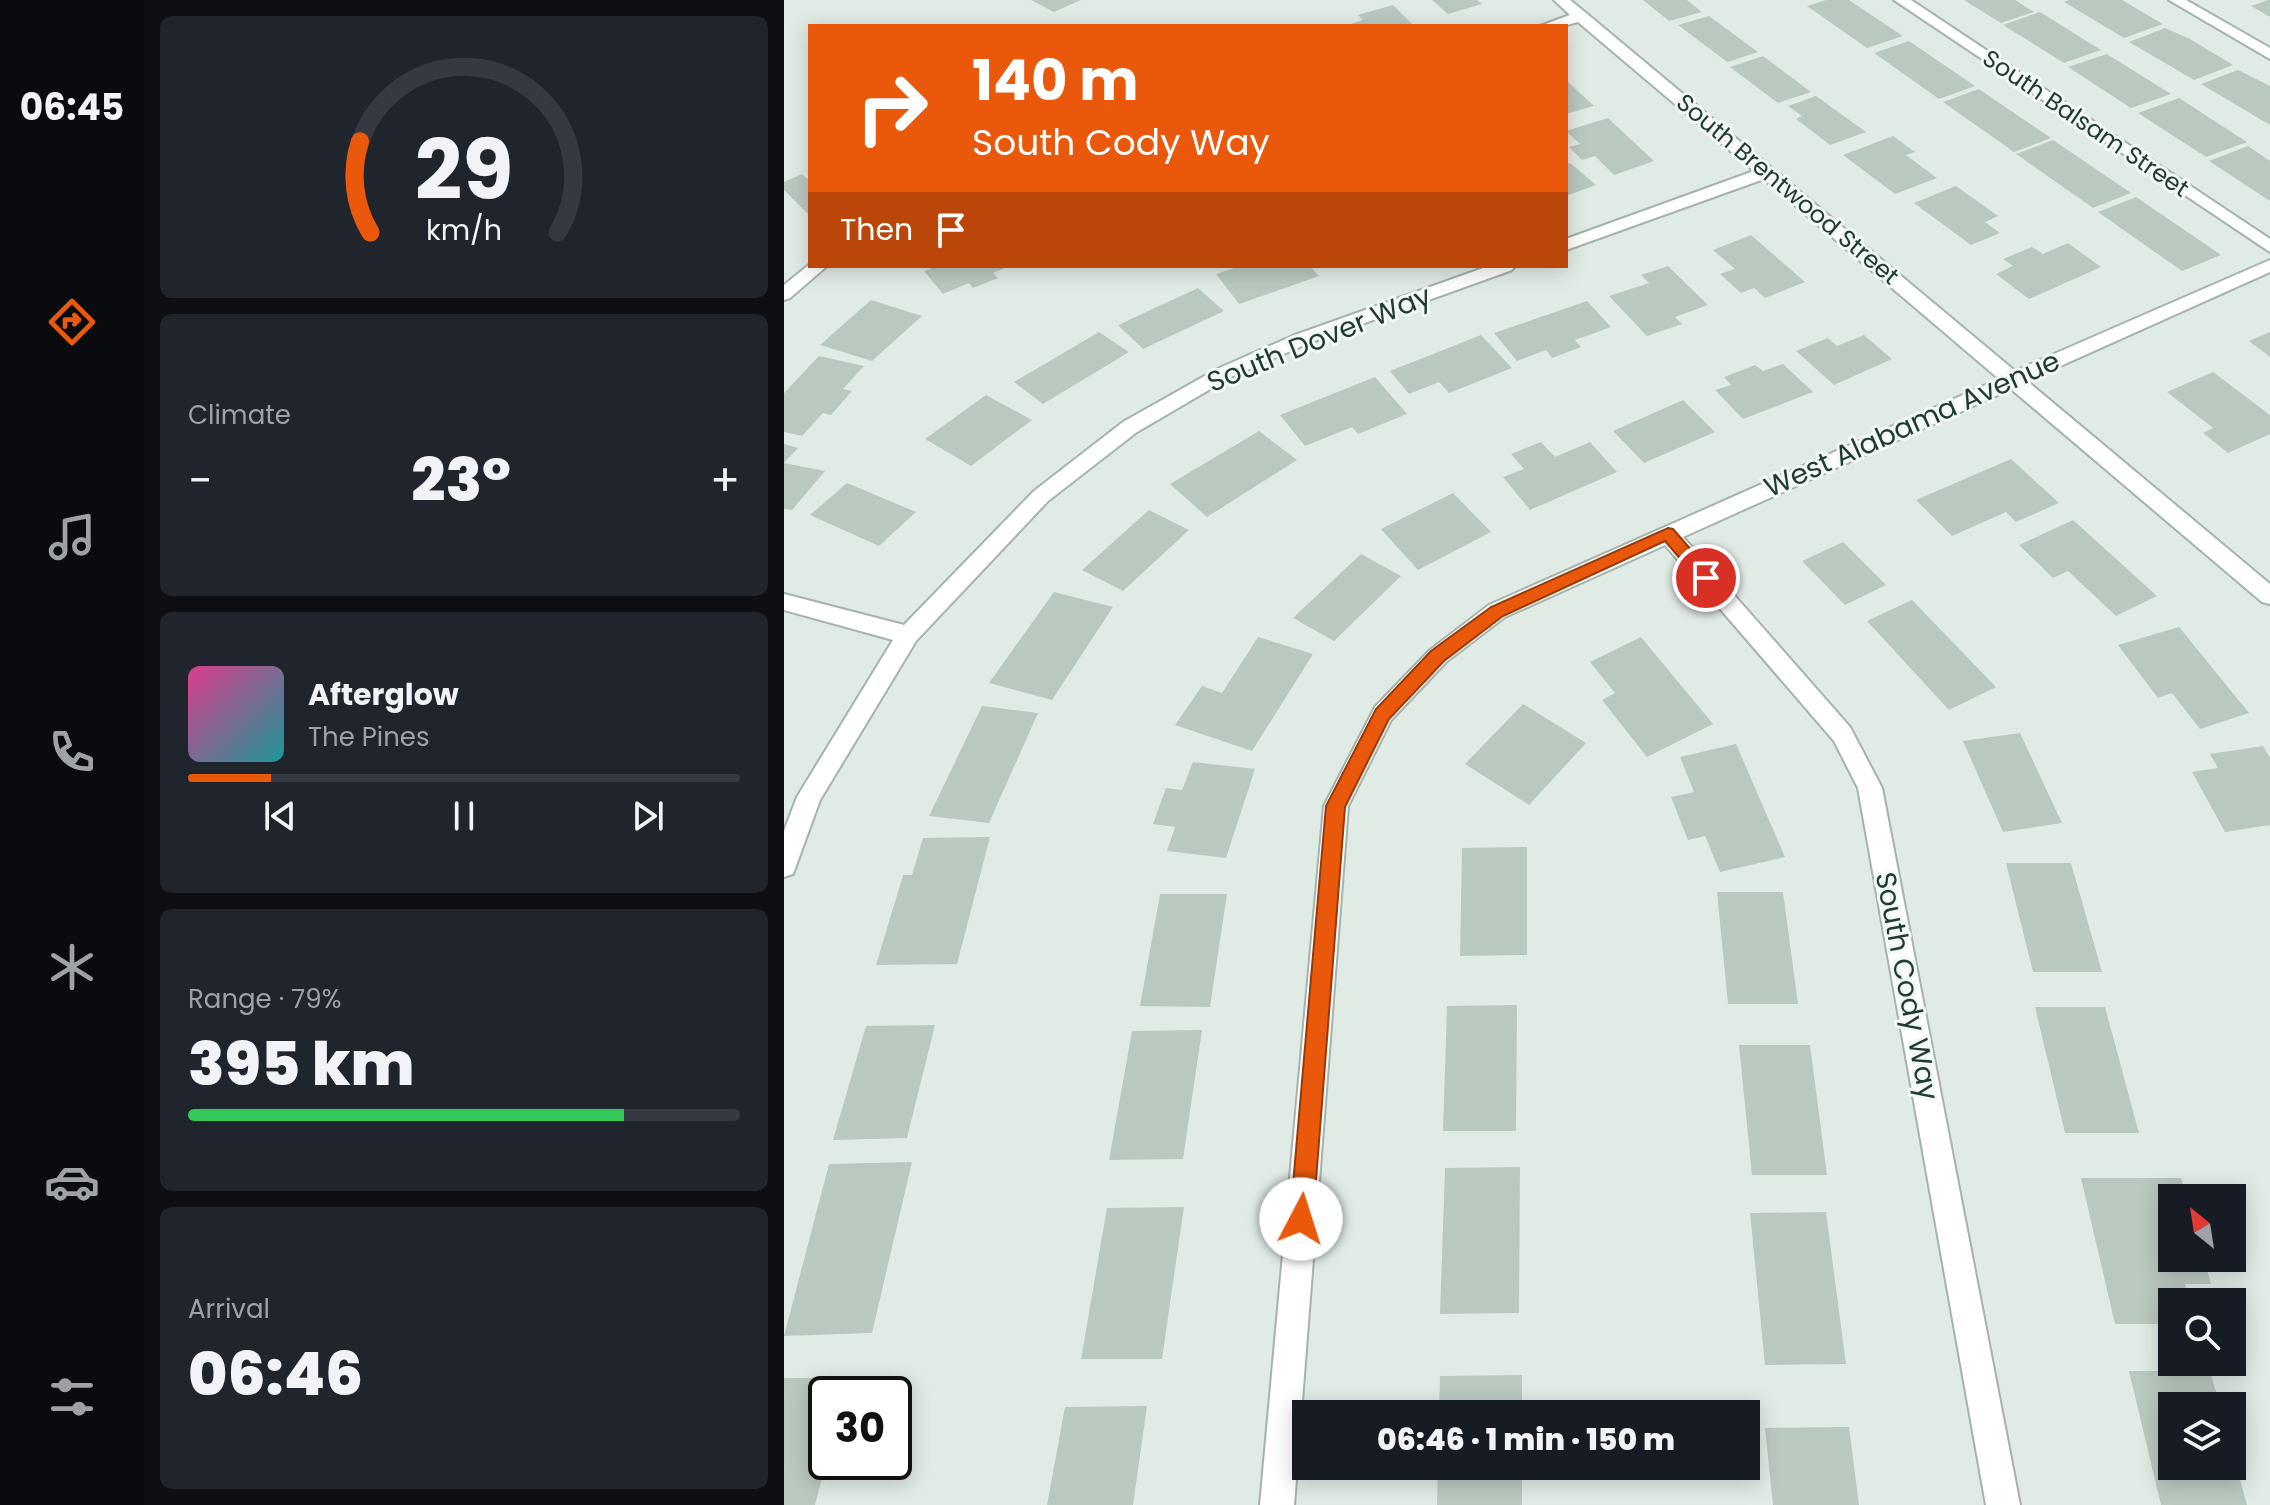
<!DOCTYPE html>
<meta charset="utf-8">
<style>
body{margin:0;font-family:Poppins,sans-serif;background:#20242c;color:#f1f3f6;height:100vh;display:flex;flex-direction:column;font-size:30px;white-space:nowrap}
*{box-sizing:border-box;margin:0}
p{font-size:26px;color:#9ea1a6}
.icon{flex:none;width:44px;height:44px;fill:none;stroke:currentColor;stroke-width:2;stroke-linecap:round;stroke-linejoin:round}
.map{position:relative;flex:1;overflow:hidden}
.side{display:flex;flex-direction:column;gap:16px;padding:16px;background:#0d0f14;width:640px}
.side>*{flex:none}
.guide{position:absolute;left:24px;top:24px;width:760px;height:244px;border-radius:0px;box-shadow:0 4px 20px #0003;background:#ea580c;color:#fff;overflow:hidden}
.needle{width:52px;rotate:330deg}
.fabs{position:absolute;left:1374px;top:1184px;display:grid;gap:16px}
.fabs a{display:grid;place-items:center;width:88px;height:88px;border-radius:0px;background:#171b24;box-shadow:0 4px 20px #0003;font-size:40px}
.speed{position:absolute;left:24px;top:1376px;display:flex;gap:16px;font-size:40px;font-weight:700;text-align:center}
.speed>*{display:grid;place-content:center;width:104px;height:104px;border-radius:50%;background:#171b24;box-shadow:0 4px 20px #0003;line-height:1}
.speed .limit{border:4px solid #111;border-radius:12px;background:#fff;color:#111}
.pin{position:absolute;display:grid;place-items:center;width:68px;height:68px;color:#fff;margin:-34px;border:4px solid #fff;border-radius:50%;box-shadow:0 2px 8px #0007}
.me{position:absolute;width:88px;margin:-44px;rotate:5deg;stroke-linejoin:round;filter:drop-shadow(0 0 6px #0008)}
.turn{display:flex;align-items:center;gap:28px;height:168px;padding:0 32px;font-size:36px}
.turn .icon{width:104px;height:104px;stroke-width:2.5}
.turn b{display:block;font-size:56px;line-height:68px}
.then{display:flex;align-items:center;height:76px;padding:0 32px;background:#0003;gap:16px;font-size:30px}
.big{font-size:60px;font-weight:800;line-height:1.1}
.side .card{flex:1;display:flex;flex-direction:column;justify-content:center;gap:12px;min-width:0;padding:0 28px;border-radius:12px;background:#20242c}
.side .dial{align-items:center;gap:0}
.dial svg{height:208px;overflow:visible;fill:none;stroke:#363941;stroke-width:7;stroke-linecap:round;text-anchor:middle}
.dial text{fill:#f1f3f6;stroke:none}
.song{display:flex;align-items:center;gap:24px}
.cover{width:96px;height:96px;border-radius:12px;background:linear-gradient(135deg,hsl(330 70% 55%),hsl(180 70% 35%))}
.played{height:8px;border-radius:4px;background:linear-gradient(90deg,#ea580c 15%,#363941 15%)}
.keys{display:flex;justify-content:space-around;direction:ltr}
.heat{display:flex;justify-content:space-between;align-items:center;font-size:44px;direction:ltr}
.charge{height:12px;border-radius:6px;background:linear-gradient(90deg,#34c759 79%,#363941 0)}
.trip{position:absolute;left:508px;top:1400px;width:468px;height:80px;border-radius:0px;background:#171b24;box-shadow:0 4px 20px #0003;font-weight:800;line-height:80px;text-align:center}
main{display:flex;flex:1;min-height:0}
.tabs{display:flex;flex-direction:column;width:144px;justify-content:space-around;align-items:center;background:#090b0e;color:#9ea1a6}
.tabs .icon{width:56px;height:56px}
.tabs .selected{color:#ea580c}
.tabs b{font-size:36px;color:#f1f3f6}
.map>svg:first-child{display:block}
</style>
<main>
<nav class="tabs">
<b>06:45</b>
<svg class="icon selected" aria-label="directions" viewBox="0 0 24 24"><path d="M12 3l9 9-9 9-9-9zM9 14v-3h6M13 9l2 2-2 2"/></svg>
<svg class="icon" aria-label="music" viewBox="0 0 24 24"><path d="M9 18V5l10-2v13"/><circle cx="6" cy="18" r="3"/><circle cx="16" cy="16" r="3"/></svg>
<svg class="icon" aria-label="phone" viewBox="0 0 24 24"><path d="M5 4h4l2 5-3 2q2 4 5 5l2-3 5 2v4C11 20 4 13 5 4z"/></svg>
<svg class="icon" aria-label="climate" viewBox="0 0 24 24"><path d="M12 3v18M4 7l16 10M4 17L20 7"/></svg>
<svg class="icon" aria-label="car" viewBox="0 0 24 24"><path d="M5 17H2v-5l4-1 3-4h7l3 4 3 1v5h-3M9 17h6M6 11h13"/><circle cx="7" cy="17" r="2"/><circle cx="17" cy="17" r="2"/></svg>
<svg class="icon" aria-label="filters" viewBox="0 0 24 24"><path d="M4 7h16M4 17h16"/><circle cx="9" cy="7" r="2"/><circle cx="15" cy="17" r="2"/></svg>
</nav>
<section class="side">
<div class="card dial"><svg viewBox="0 0 100 80">
<path d="M14 69A42 42 0 1 1 86 69"/>
<path d="M14 69A42 42 0 0 1 10 34" stroke="#ea580c"/>
<text x="50" y="56" font-size="32" font-weight="700">29</text>
<text x="50" y="72" font-size="11">km/h</text>
</svg></div>
<div class="card"><p>Climate</p>
<div class="heat"><a>−</a><b class="big">23°</b><a>+</a></div>
</div>
<div class="card">
<div class="song"><i class="cover"></i><div><b>Afterglow</b><p>The Pines</p></div></div>
<div class="played"></div>
<div class="keys"><svg class="icon" aria-label="previous" viewBox="0 0 24 24"><path d="M18 5L8 12l10 7zM5 5v14"/></svg><svg class="icon" aria-label="pause" viewBox="0 0 24 24"><path d="M8 5v14M16 5v14"/></svg><svg class="icon" aria-label="next" viewBox="0 0 24 24"><path d="M6 5l10 7-10 7zM19 5v14"/></svg></div>
</div>
<div class="card"><p>Range · 79%</p><b class="big">395 km</b><div class="charge"></div></div>
<div class="card"><p>Arrival</p><b class="big">06:46</b></div>
</section>
<div class="map">
<svg width="1486" height="1505" viewBox="0 0 1486 1505">
<rect width="100%" height="100%" fill="#e1ebe5"/>
<!-- building -->
<path fill="#bac9c0" d="M247,0H297L270,12Z
M648,0H693L698,4L664,14Z
M859,0H903L918,12L885,21Z
M1042,0H1065L1119,36L1083,48L1023,6Z
M1180,0H1231L1250,12L1217,23Z
M1285,0H1338L1379,24L1340,38L1280,2Z
M1486,0V17L1467,6L1484,0Z
M609,5L630,26H561L579,20L574,15Z
M1256,12L1317,50L1280,63L1219,25Z
M925,16L974,52L943,62L894,25Z
M1381,28L1406,39L1449,65L1410,80L1345,42Z
M1125,41L1191,86L1155,99L1090,53Z
M1323,54L1387,94L1347,108L1284,67Z
M979,56L1027,92L994,103L946,67Z
M1454,70L1486,86V125L1417,84Z
M782,80L810,106L782,114Z
M1195,89L1267,138L1230,152L1159,102Z
M1032,96L1082,132L1046,145L1012,119L1018,116L1004,106Z
M1395,98L1463,142L1422,157L1354,113Z
M824,118L870,161L830,175L811,156L798,160L785,147L796,144L782,131Z
M1109,136L1131,152L1122,155L1153,178L1111,194L1059,155Z
M1269,140L1347,193L1309,208L1232,154Z
M1464,146L1486,161V201L1425,161Z
M786,163L812,185L782,196V164Z
M18,174L26,181L24,214L0,190V182Z
M1172,186L1214,216L1201,222L1216,233L1187,245L1130,203Z
M1352,197L1437,255L1398,271L1314,212Z
M967,235L1021,282L981,298L970,288L957,293L936,274L951,269L929,250Z
M1284,243L1317,267L1245,299L1212,274L1229,266L1219,259L1248,247L1259,254Z
M153,266H226L209,273L214,278L189,288L185,283L159,294L140,271Z
M456,266H526L535,276L455,304L432,274Z
M884,266L924,305L891,317L898,324L863,336L825,296L865,283L857,275Z
M414,288L440,311L359,349L334,325Z
M87,300L138,316L88,361L36,345Z
M803,301L827,327L791,340L797,347L768,358L762,350L733,361L710,333Z
M315,332L345,352L259,404L230,382Z
M1486,332V357L1465,341Z
M697,335L728,368L665,393L655,382L625,394L606,371Z
M1080,335L1108,359L1050,385L1012,351L1044,338L1053,346Z
M35,356L80,366L59,389L68,391L47,415L39,413L18,436L0,432V393Z
M999,364L1029,392L959,419L931,390L947,385L940,377L971,365L979,371Z
M1429,372L1486,415V434L1444,453L1419,433L1429,428L1383,392Z
M591,377L623,414L574,434L568,427L521,446L496,415Z
M202,395L248,420L187,466L141,439Z
M899,400L931,432L860,463L829,431Z
M475,431L513,460L423,517L386,484Z
M757,442L771,457L806,442L833,472L746,510L719,477L740,469L727,454Z
M0,444L14,448L0,463L41,471L8,510L0,509Z
M1227,459L1275,503L1232,522L1222,512L1168,536L1132,500Z
M63,483L132,512L95,546L26,515Z
M669,493L707,532L634,570L597,529Z
M365,510L405,530L339,591L298,570Z
M1289,520L1373,596L1332,616L1284,571L1269,578L1235,545Z
M1059,542L1102,585L1061,605L1018,561Z
M577,554L617,576L550,641L509,618Z
M270,592L329,607L268,700L205,683Z
M1128,600L1212,687L1165,710L1083,621Z
M1395,627L1465,713L1416,729L1388,693L1374,698L1334,645Z
M474,637L529,654L468,751L391,725L418,686L438,693Z
M857,637L929,724L863,757L818,700L831,693L806,662Z
M739,704L802,743L745,805L681,764Z
M198,706L254,713L205,823L145,816Z
M1236,733L1278,823L1219,832L1179,741Z
M952,744L1001,857L936,872L921,836L904,840L887,797L910,792L896,757Z
M1479,746L1486,758V825L1441,832L1408,772L1434,768L1426,754Z
M409,762L471,769L442,858L383,851L391,827L369,824L382,788L398,790Z
M206,837L173,964L92,965L119,875H128L139,838Z
M743,847V955L676,956L678,848Z
M1222,863H1287L1318,972H1249Z
M933,892H999L1014,1004H944Z
M376,894H443L426,1007L356,1006Z
M733,1005L732,1131H659L663,1006Z
M1251,1007H1321L1355,1133H1281Z
M151,1025L123,1138L49,1140L82,1026Z
M418,1030L399,1159L325,1160L348,1031Z
M955,1045H1026L1043,1175H968Z
M128,1162L88,1333L0,1336L45,1164Z
M736,1167L735,1313L656,1314L661,1168Z
M1297,1178H1397L1403,1198H1388V1258H1420L1427,1284H1401L1406,1302H1388V1324H1331Z
M400,1207L378,1359H297L323,1208Z
M1042,1212L1062,1364L981,1365L966,1213Z
M1345,1371H1426L1436,1406H1388V1466H1448L1449,1454L1463,1505H1377Z
M738,1375V1414H655L656,1376Z
M0,1378H64L60,1394H42V1462L31,1505H0Z
M363,1406L349,1505H263L281,1407Z
M1065,1427L1075,1505H989L981,1428Z
M654,1466H738V1505H653Z"/>
<g fill="none" stroke-linecap="round" stroke-linejoin="round">
<defs>
<path id="minor" d="M770,0H786L802,13L1231,371L1486,260V272L1243,381L1486,584V604L1478,602L1227,389L899,537L1066,727L1098,788L1236,1505H1202L1074,788L1050,741L881,545L721,617L662,662L607,720L564,806L510,1505H476L540,806L591,707L646,650L705,605L1215,379L980,179L782,250V239L970,171L794,22L779,26H756L786,15Z
M1110,0H1127L1486,239V252Z
M1385,0H1402L1486,48V59Z
M26,264V266H43L6,298L0,300V285Z
M705,266H731L728,270L525,343L447,377L353,432L264,501L132,641L36,800L9,874L0,877V831L13,797L109,640L0,610V594L120,625L250,491L339,422L433,369L511,335Z"/>
</defs>
<!-- minor casing -->
<use href="#minor" stroke="#a4b3ab" stroke-width="4"/>
<!-- minor -->
<use href="#minor" fill="#fff" fill-rule="evenodd"/>
</g>
<!-- route -->
<path fill="#ea580c" stroke="#983908" stroke-width="2" d="M884,528L889,529L928,574L931,578L928,583H917L881,541L719,616L660,661L605,719L561,807L529,1219L525,1227L517,1231L509,1227L506,1219L542,806L592,709L647,651L707,607Z"/>
<g text-anchor="middle" dominant-baseline="central" stroke-width="6" stroke-linejoin="round" paint-order="stroke">
<!-- far-street labels -->
<g font-size="24" fill="#223b30" stroke="#f2f8f4">
<text transform="translate(1302 123) rotate(34)">South Balsam Street</text>
<text transform="translate(1004 189) rotate(40)">South Brentwood Street</text>
</g>
<!-- street labels -->
<g font-size="28" fill="#223b30" stroke="#f2f8f4">
<text transform="translate(535 339) rotate(-22)">South Dover Way</text>
<text transform="translate(1128 424) rotate(-24)">West Alabama Avenue</text>
<text transform="translate(1123 986) rotate(79)">South Cody Way</text>
</g>
</g>
</svg>
<div class="fabs">
<a><svg class="needle" viewBox="-14 -14 28 28"><path d="M0-13l5 13h-10z" fill="#e53935"/><path d="M0 13l5-13h-10z" fill="#9ea1a6"/></svg></a>
<a><svg class="icon" aria-label="search" viewBox="0 0 24 24"><circle cx="10" cy="10" r="6"/><path d="M15 15l6 6"/></svg></a>
<a><svg class="icon" aria-label="layers" viewBox="0 0 24 24"><path d="M12 4l9 5-9 5-9-5zM3 14l9 5 9-5"/></svg></a>
</div>
<div class="speed"><div class="limit">30</div></div>
<div class="pin" style="left:922px;top:578px;background:#d93025"><svg class="icon" aria-label="arrive" viewBox="0 0 24 24"><path d="M6 21V4h12l-3 4 3 4H6"/></svg></div>
<svg class="me" style="left:517px;top:1219px" viewBox="-20 -20 40 40"><circle r="19" fill="#fff"/><path d="M0-13L10 11 0 6-10 11z" fill="#ea580c"/></svg>
<div class="trip">06:46 · 1 min · 150 m</div>
<div class="guide">
<div class="turn"><svg class="icon" aria-label="right" viewBox="0 0 24 24"><path d="M7 20v-9h11M14 6l5 5-5 5"/></svg><div><b>140 m</b>South Cody Way</div></div>
<div class="then">Then<svg class="icon" aria-label="arrive" viewBox="0 0 24 24"><path d="M6 21V4h12l-3 4 3 4H6"/></svg></div>
</div>
</div>
</main>
